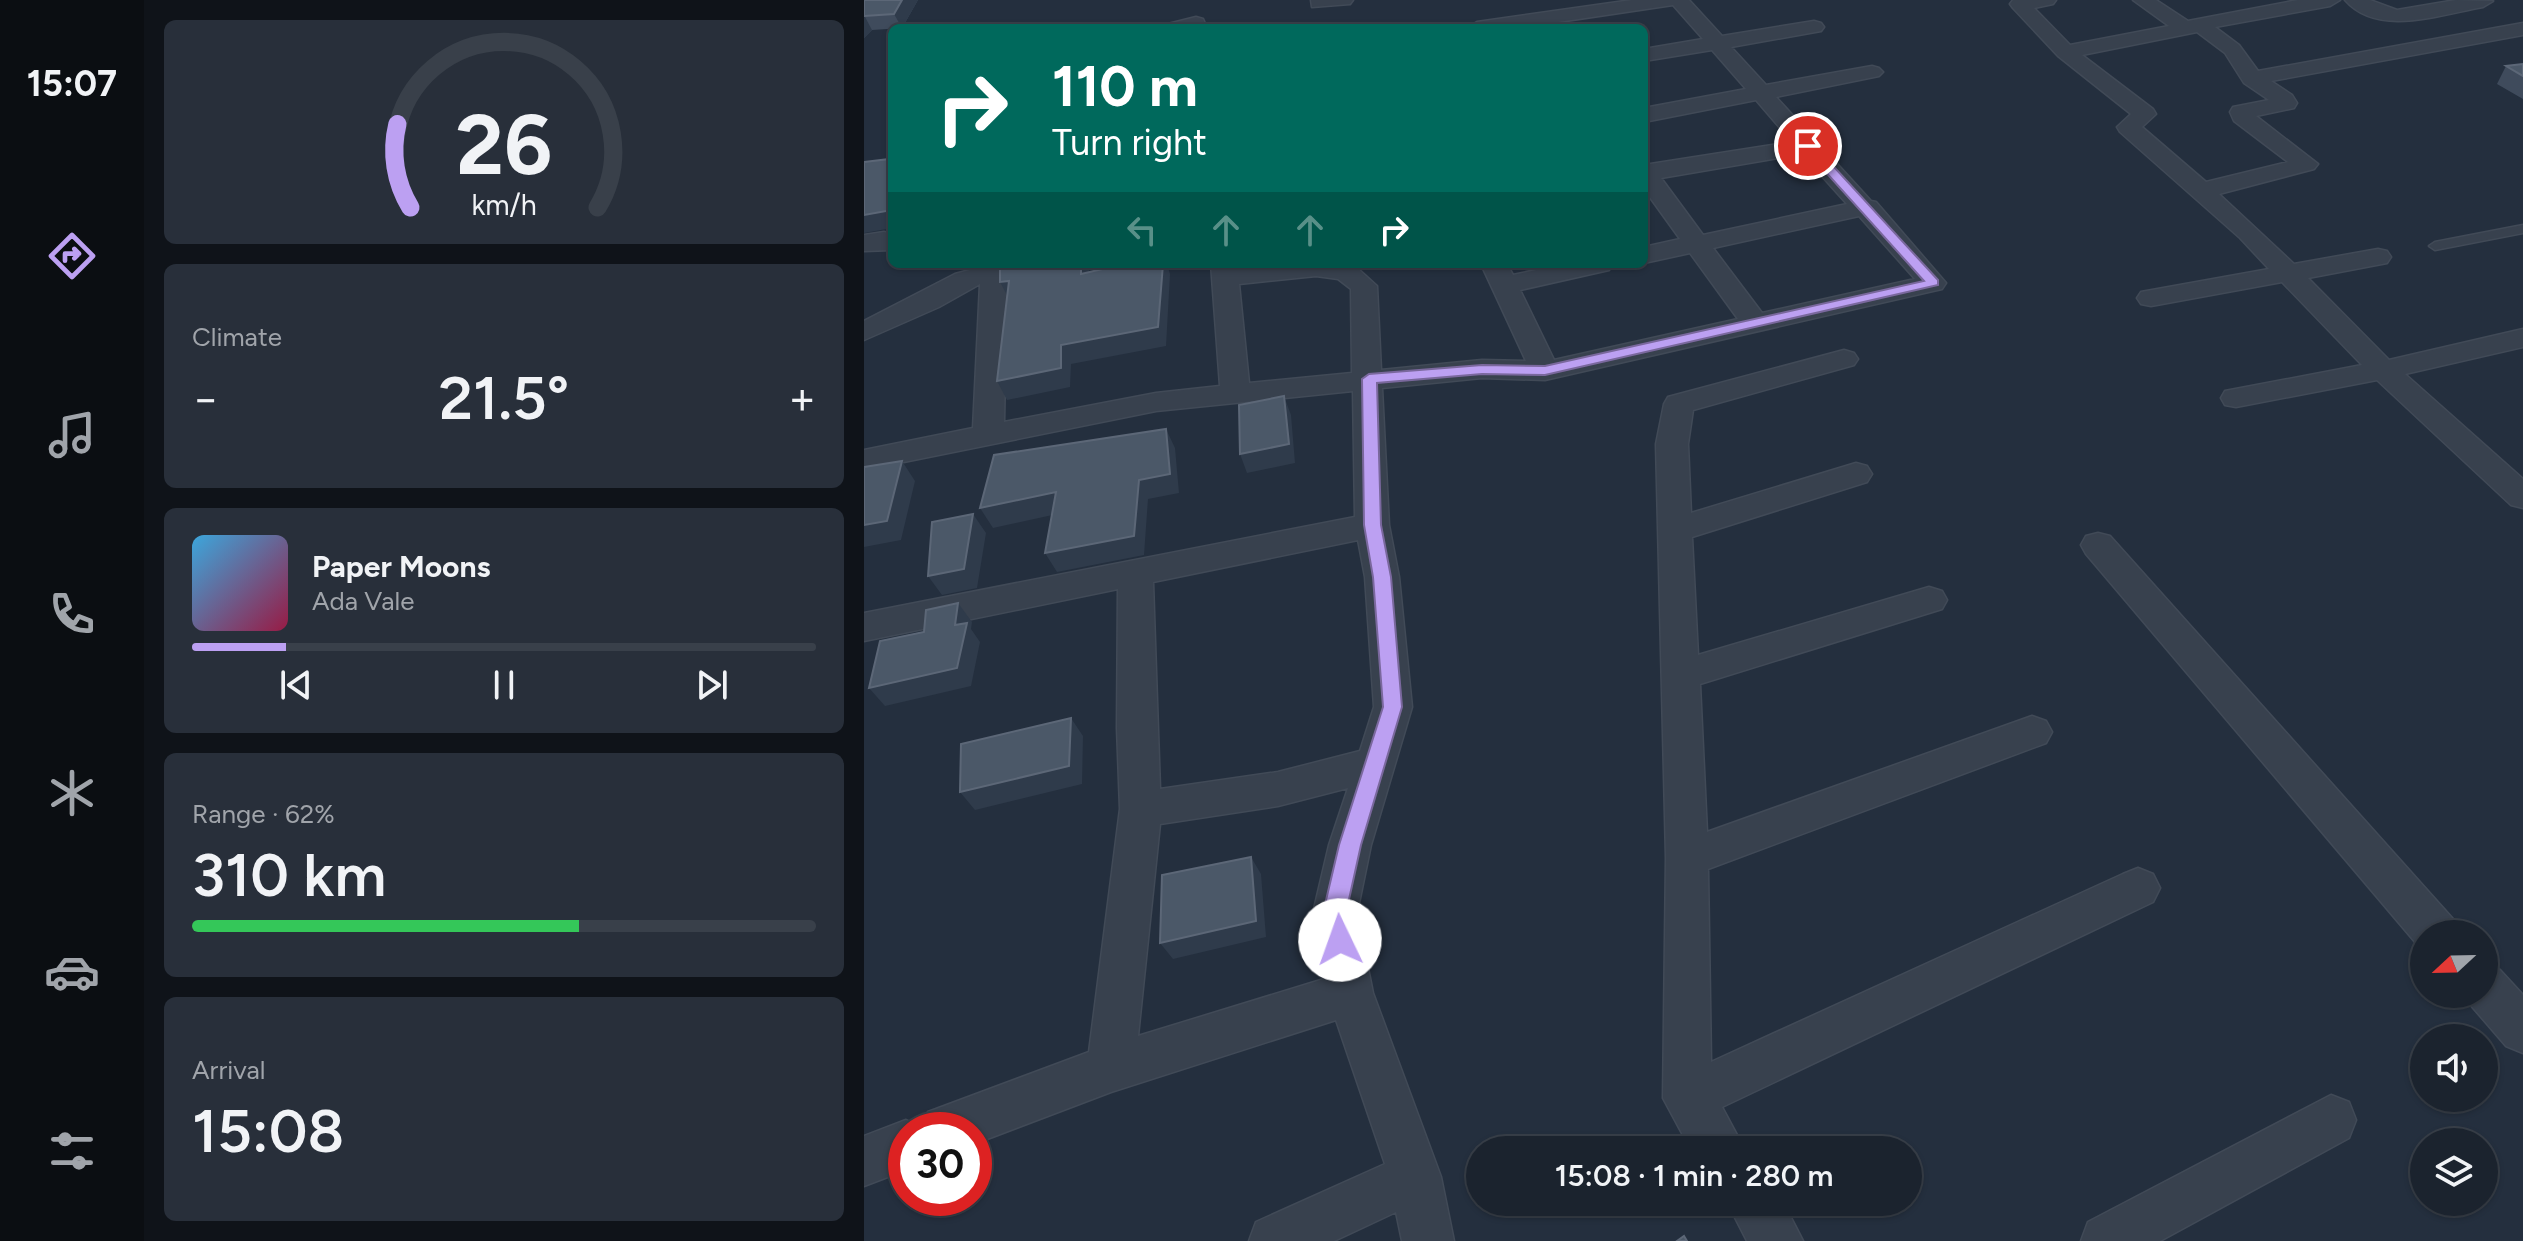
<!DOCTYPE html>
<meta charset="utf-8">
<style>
body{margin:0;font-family:Figtree,sans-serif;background:#282f3a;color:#f1f3f6;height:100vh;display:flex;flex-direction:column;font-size:30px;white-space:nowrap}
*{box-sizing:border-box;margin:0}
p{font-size:26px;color:#a0a4aa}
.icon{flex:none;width:44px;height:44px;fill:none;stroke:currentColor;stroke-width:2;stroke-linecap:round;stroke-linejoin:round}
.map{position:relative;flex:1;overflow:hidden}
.drawer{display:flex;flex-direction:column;gap:20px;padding:20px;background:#0f1319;width:720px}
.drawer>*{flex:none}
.banner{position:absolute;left:24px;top:24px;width:760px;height:244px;border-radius:12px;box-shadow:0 2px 6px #0004,0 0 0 2px #39404a;background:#00695c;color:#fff;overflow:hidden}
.needle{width:52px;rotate:248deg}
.controls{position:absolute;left:1546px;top:920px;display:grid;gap:16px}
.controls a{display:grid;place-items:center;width:88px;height:88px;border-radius:50%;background:#1b232e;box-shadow:0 2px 6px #0004,0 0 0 2px #39404a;font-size:40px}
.speed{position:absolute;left:24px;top:1112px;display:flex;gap:16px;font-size:40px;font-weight:700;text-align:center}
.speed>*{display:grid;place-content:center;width:104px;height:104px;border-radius:50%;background:#1b232e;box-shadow:0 2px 6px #0004,0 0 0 2px #39404a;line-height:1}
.speed .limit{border:12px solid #d22;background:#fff;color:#111}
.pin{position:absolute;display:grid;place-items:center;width:68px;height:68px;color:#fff;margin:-34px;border:4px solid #fff;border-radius:50%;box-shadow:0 2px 8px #0007}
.me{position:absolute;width:88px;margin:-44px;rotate:357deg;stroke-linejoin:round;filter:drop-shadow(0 0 6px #0008)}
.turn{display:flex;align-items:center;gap:28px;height:168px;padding:0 32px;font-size:36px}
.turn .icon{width:104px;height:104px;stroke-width:2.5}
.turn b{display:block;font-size:56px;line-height:68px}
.lanes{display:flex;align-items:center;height:76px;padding:0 32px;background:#0003;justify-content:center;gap:40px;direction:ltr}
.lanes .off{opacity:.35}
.big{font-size:60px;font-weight:600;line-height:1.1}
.drawer .card{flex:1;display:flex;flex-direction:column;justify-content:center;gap:12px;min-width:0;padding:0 28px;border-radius:12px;background:#282f3a}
.drawer .dial{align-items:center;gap:0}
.dial svg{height:208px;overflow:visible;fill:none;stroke:#39404a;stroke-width:7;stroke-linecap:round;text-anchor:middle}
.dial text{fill:#f1f3f6;stroke:none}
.song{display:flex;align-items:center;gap:24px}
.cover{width:96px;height:96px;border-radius:12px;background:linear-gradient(135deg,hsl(200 70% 55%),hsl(340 70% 35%))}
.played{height:8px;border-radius:4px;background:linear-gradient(90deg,#bca0f2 15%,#39404a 15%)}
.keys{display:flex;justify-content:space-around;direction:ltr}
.heat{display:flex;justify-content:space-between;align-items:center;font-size:44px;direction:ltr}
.charge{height:12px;border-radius:6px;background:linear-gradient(90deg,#34c759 62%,#39404a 0)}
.trip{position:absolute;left:602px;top:1136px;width:456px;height:80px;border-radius:40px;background:#1b232e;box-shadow:0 2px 6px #0004,0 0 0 2px #39404a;font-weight:600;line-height:80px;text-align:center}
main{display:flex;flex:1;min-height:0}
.menu{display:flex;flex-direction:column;width:144px;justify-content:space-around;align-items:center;background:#0b0e12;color:#a0a4aa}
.menu .icon{width:56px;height:56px}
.menu .active{color:#bca0f2}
.menu b{font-size:36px;color:#f1f3f6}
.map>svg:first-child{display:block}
</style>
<main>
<nav class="menu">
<b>15:07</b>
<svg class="icon active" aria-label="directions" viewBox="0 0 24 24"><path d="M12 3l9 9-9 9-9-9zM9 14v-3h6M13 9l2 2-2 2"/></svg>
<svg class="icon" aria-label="music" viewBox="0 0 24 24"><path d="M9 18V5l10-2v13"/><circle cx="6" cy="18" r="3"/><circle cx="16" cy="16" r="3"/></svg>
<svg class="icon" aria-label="phone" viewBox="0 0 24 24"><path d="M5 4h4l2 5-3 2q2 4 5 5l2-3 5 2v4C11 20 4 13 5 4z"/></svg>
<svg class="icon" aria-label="climate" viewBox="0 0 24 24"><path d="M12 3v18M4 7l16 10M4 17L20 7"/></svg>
<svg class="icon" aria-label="car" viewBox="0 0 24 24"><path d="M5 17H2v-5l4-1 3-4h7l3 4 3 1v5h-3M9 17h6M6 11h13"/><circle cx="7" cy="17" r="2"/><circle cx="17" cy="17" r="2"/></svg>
<svg class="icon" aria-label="filters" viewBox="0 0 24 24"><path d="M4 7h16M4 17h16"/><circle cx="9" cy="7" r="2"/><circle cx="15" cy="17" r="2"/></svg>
</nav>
<section class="drawer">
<div class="card dial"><svg viewBox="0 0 100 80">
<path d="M14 69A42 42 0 1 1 86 69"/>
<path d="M14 69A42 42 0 0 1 9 37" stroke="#bca0f2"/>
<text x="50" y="56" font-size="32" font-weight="700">26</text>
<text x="50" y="72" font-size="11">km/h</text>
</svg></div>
<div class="card"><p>Climate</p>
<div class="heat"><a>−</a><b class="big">21.5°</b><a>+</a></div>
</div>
<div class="card">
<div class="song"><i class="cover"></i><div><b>Paper Moons</b><p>Ada Vale</p></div></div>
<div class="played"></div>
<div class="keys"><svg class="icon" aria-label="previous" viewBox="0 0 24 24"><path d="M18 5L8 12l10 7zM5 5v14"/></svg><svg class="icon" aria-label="pause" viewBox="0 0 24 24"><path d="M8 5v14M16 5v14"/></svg><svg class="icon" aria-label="next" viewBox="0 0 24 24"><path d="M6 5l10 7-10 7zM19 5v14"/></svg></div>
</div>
<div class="card"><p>Range · 62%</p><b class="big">310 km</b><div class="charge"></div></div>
<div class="card"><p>Arrival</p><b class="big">15:08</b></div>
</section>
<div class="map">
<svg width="1659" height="1241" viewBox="0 0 1659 1241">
<rect width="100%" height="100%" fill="#242f3e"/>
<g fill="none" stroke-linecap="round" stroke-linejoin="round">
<defs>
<path id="lane" d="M1659,225V233L1571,250L1565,246L1571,242Z"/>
<path id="street" d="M447,0H489L486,4L448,7Z
M768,0H825L858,36L950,21L957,23L960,27L957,31L867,47L902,85L1008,66L1015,68L1019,72L1015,76L912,97L1007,201L1012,202L1082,283L1078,289L1069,291L681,380L618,378L518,388L525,525L535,577L548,707L507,845L493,913L509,993L577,1177L590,1241H538L532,1212L470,1241H385L392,1222L521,1164L472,1020L247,1092L110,1144V1130H42V1170L0,1186V1136L42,1120L58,1127L64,1112L225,1052L256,809L253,728L254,589L0,641V613L491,517L489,391L292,411L0,470V450L109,428L116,284L75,307L0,340V321L91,274L117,267V264H218L214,270L205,272L143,278L140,422L292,393L356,386L347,264H373L374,268L412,264H482L491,266L513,286L517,370L618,360L662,361L617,264H643L649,275L700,264H749L745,270L656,290L690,360L874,319L826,253L780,263V247L816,239L780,189V165L928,142L892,100L780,122V108L882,89L848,50L780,61V49L839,39L809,5L654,28H603L613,22ZM938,154L983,204L839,235L797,178ZM995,216L1051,279L898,313L849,248ZM452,276L474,279L487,289L488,373L385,383L375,284ZM494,540L501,577L510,707L496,751L414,772L296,789L289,582ZM484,788L465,845L449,913L460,979L274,1036L296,824L414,806Z
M1149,0H1192L1189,4L1170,8L1206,45L1305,26L1269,0H1292L1324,21L1434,0H1476L1466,6L1351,27L1375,45L1394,71L1659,23V35L1407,81L1428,95L1433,103L1430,108L1392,116L1454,164L1450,169L1355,194L1430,264L1514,249L1523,251L1527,257L1523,263L1444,278L1525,360L1659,329V347L1541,374L1659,479V508L1647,505L1513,380L1372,407L1361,405L1357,398L1361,391L1498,365L1418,282L1287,306L1277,304L1273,298L1277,292L1405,269L1376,238L1256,132L1253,127L1267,114L1194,56L1149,8L1146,4ZM1333,32L1361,53L1380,83L1405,100L1369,107L1366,112L1370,121L1424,162L1342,182L1278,127L1292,114L1289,109L1218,55Z
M1481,0H1506L1533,10L1592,0L1629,1L1619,7C1578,14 1514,38 1481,0Z
M332,17L339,19L343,28H301L304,24Z
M20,232L28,234V250L0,251V235Z
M980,350L990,353L994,359L990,365L829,410L824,444L827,513L992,463L1003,466L1008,474L1003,482L828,537L834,655L1065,587L1078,591L1083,600L1078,609L836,684L843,832L1168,716L1182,721L1188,732L1182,743L844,869L847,1062L1259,874L1274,868L1289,874L1296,888L1289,902L858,1107L881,1150H827L799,1098L802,858L792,444L800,404L804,397Z
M1234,533L1246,536L1589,919L1595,934H1560V950L1557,949L1222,554L1217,545L1222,536Z
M1620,964L1636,970L1659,995V1053L1642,1046L1604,1002L1600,994H1620Z
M1467,1095L1485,1102L1492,1120L1485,1138L1296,1241H1217L1224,1222Z
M863,1202H919L939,1241H883Z"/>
</defs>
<!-- lane casing -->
<use href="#lane" stroke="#414a57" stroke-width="3"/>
<!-- street casing -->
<use href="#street" stroke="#414a57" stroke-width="3"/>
<!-- lane -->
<use href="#lane" fill="#38414e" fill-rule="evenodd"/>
<!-- street -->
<use href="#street" fill="#38414e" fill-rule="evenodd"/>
</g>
<!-- wall -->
<path fill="#3f4b5c" d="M0,0H54L38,28L8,30L0,38Z
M1659,64V99L1633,84L1642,66Z"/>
<!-- shaded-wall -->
<path fill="#2f3b4b" d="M38,0H54L38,28L30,14Z
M0,15L8,30L0,38Z
M28,210V228L0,233V215Z
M217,264H223L226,273L217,274Z
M299,264H303L306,274L302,346L207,364L206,387L143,400L133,381L197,345Z
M145,281L146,301L136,282Z
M420,396L427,415L431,463L383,473L376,454Z
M302,429L311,448L315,493L284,499L280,555L193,572L181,553L275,480Z
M38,461L51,481L37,540L0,547V525Z
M192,492L202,512L129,528L116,508Z
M109,514L122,533L113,588L78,595L64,576Z
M94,603L108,622L107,629L116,642L107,686L21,706L5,688L91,625Z
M207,718L219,736L218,784L111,810L96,792Z
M387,857L397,874L402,937L309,959L296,943Z"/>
<!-- building -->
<path fill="#4b5868" stroke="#5c6777" stroke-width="2" d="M0,0H38L30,14L0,16Z
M1659,64V76L1642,66Z
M27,152L28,210L0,215V162L25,159Z
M136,264H217V274L260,264H299L294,327L197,345V368L133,381L145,281L136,282Z
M420,396L425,444L376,454L375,405Z
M302,429L306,474L275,480L270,536L181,553L192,492L116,508L130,455Z
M38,461L23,521L0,525V467Z
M109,514L100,569L64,576L68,522Z
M94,603L91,625L103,623L93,668L5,688L16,641L60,632L62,610Z
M207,718L205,766L96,792L97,744Z
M387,857L392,921L296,943L298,875Z
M820,1236L823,1241H813Z"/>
<!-- route -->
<path fill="#bca0f2" stroke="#7a689d" stroke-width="2" d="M940,143H948L1074,280V285L681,375L618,374L513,383L517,525L527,577L538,707L497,845L482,913L487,940L484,947L476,950L468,947L459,913L475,845L519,707L509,577L500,525L498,379L505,374L618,365L681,366L1060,281L940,148Z"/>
</svg>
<div class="controls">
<a><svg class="needle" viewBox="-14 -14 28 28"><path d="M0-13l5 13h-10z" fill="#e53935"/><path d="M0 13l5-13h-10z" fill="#a0a4aa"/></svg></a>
<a><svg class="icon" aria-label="sound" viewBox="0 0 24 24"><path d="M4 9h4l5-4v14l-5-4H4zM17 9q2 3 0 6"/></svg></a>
<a><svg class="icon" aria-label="layers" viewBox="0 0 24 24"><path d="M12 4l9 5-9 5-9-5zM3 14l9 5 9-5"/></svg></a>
</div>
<div class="speed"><div class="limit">30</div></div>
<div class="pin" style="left:944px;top:146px;background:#d93025"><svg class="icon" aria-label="arrive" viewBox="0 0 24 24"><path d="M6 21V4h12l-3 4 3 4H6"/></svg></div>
<svg class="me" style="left:476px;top:940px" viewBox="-20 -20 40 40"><circle r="19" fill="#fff"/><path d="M0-13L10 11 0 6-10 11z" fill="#bca0f2"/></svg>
<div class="trip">15:08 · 1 min · 280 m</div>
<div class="banner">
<div class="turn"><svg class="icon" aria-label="right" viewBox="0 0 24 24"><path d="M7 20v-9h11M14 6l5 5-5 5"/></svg><div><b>110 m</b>Turn right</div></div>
<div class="lanes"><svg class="icon off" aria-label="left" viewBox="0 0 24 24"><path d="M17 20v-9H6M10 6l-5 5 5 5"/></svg><svg class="icon off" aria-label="ahead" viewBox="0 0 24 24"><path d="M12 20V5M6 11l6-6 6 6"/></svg><svg class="icon off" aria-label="ahead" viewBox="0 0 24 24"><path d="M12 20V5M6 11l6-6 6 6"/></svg><svg class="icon" aria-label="right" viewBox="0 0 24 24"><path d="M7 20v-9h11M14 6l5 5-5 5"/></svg></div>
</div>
</div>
</main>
